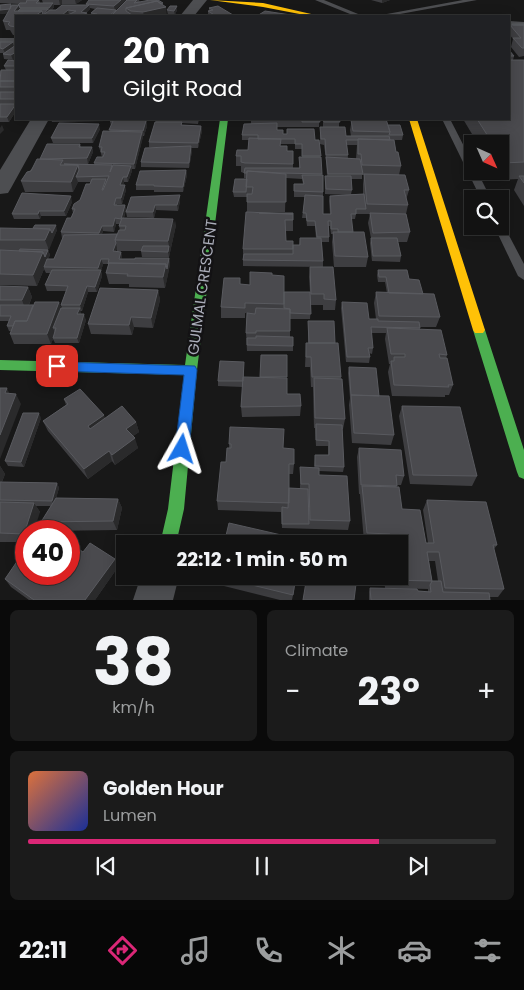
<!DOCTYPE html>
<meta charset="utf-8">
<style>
body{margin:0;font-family:Poppins,sans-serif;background:#1b1b1b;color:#f1f3f6;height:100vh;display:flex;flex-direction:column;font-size:19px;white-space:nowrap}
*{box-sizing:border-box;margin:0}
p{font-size:16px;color:#9c9e9f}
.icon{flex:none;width:28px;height:28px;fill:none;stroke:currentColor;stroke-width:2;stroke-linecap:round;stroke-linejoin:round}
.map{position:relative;height:600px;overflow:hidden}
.panel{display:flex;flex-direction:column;gap:10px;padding:10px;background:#0a0a0a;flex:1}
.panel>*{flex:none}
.banner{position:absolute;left:15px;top:15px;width:495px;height:105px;border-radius:0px;box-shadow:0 2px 12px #0003,0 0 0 1px #313232;background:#202124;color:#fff;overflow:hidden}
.needle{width:32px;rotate:135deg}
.tools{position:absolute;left:464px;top:135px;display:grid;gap:10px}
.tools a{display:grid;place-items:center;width:45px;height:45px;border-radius:0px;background:#121212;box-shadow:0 2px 12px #0003,0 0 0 1px #313232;font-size:25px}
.speed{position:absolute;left:15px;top:520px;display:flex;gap:10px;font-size:25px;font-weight:700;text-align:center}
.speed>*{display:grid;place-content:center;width:65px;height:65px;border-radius:50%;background:#121212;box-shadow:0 2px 12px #0003,0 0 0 1px #313232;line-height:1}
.speed .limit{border:8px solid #d22;background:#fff;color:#111}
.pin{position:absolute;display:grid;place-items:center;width:42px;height:42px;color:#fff;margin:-21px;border-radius:10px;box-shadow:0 2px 8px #0006}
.me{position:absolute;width:55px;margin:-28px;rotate:6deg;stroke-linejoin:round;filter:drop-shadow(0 0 4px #0008)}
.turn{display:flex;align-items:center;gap:18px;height:105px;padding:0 25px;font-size:22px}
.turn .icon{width:65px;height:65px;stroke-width:2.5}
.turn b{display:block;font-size:35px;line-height:42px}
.big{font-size:38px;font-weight:700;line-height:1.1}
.panel .widget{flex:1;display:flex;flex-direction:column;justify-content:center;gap:8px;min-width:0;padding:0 18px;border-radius:8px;background:#1b1b1b}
.panel .dial{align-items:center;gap:0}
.dial b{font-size:65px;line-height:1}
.song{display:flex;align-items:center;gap:15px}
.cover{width:60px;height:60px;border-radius:8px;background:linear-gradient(135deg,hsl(20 70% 55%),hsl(230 70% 35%))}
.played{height:5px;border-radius:2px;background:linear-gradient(90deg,#db2777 75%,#313232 75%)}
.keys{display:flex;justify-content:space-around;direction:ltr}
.heat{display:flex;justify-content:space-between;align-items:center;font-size:28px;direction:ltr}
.panel .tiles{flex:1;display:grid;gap:10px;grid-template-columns:1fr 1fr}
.widget:last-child{grid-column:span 2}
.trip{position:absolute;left:116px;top:535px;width:292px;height:50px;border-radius:0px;background:#121212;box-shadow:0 2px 12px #0003,0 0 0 1px #313232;font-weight:700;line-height:50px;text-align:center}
.tab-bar{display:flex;height:80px;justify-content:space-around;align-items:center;background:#070707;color:#9c9e9f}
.tab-bar .icon{width:35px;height:35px}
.tab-bar .current{color:#db2777}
.tab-bar b{font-size:22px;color:#f1f3f6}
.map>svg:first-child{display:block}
</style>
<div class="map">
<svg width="524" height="600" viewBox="0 0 524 600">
<rect width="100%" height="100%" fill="#181818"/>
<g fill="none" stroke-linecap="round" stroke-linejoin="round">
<!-- lane -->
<path fill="#4d4e51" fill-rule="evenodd" d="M315,0H324L363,16H355Z
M463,0H477L389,16H376Z
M509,21L524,22V26L509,25Z
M442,119H450L472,162V171H477L491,199H481Z
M500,223L504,226L524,264V280L518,276L494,226H500Z"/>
<!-- street -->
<path fill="#4d4e51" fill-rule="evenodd" d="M193,0H207L194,16H180Z
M0,38H16V46H0Z
M31,119H49L11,188L8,193L0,194V170Z
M141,576H179L173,600H133Z"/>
<!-- fast -->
<path fill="#4caf50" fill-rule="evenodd" d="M220,119H228L197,370L184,509L176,544H160L168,509L184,375L0,370V360L185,365Z
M479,326L483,327L485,330L524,450V479L519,477L517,472L473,330L475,327Z"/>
<!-- slow -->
<path fill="#ffc107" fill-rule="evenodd" d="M210,0L263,3L320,16H310L263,7Z
M409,119H417L485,330L483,333H475L473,330Z"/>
</g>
<!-- wall -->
<path fill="#3e3e41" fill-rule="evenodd" d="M0,0H39L40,3H43L42,0H82L76,4H62L60,5H54V7L52,10H56L86,5V4L89,0H126L115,10L116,11L127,0H139L140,2L163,5L167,16H91V13L95,9L90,8V9L86,13H87L88,16H16V35H13L10,30H6L3,21L8,13L0,14L12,6L18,5L19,4L0,3Z
M371,0H390L382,3Z
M177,6V10L175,15H168L167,10Z
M209,8L233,16H202H209L208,15V11H209Z
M524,24V56L519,57L511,47L513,39L509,34V30L510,25Z
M0,42L14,46L16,45V104H0L16,105V111L9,122H0V71L6,70L4,66L16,61L15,58L13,60L4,59L3,54L4,53H0Z
M509,50L514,56L513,60H524V206L514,190L518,179L498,180L493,171H500V144H478L463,119H509Z
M51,119H107L106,121L52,122Z
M146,119L147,126L144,136H143L135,169H132V171L128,182H124L123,185L126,190L122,204H117V205H125L126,210L124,218L176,225L169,257H142L141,251H117V248L116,251L121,252L122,257L121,259L169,258L170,264L165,288L129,287V284H109L106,273L108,266V264H103L101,271L102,276L97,292H88L82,311H80L81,314L86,320L79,343H55L53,339L51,344H14L10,334L11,331H9L7,326L9,321H0V286L28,287L32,297L29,305L59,302L61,308H62L61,305L66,291H47L45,285L50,273H46L44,269L37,286L0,285V228L57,230L48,250L50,255L48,259H54L63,238H62L61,232L71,218L73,213L72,209L80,200L91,182H78L73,192H25L21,181L40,159L80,144L81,147H92L93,152L88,164H70L95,165L94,163L102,157L99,147L110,131L111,126L110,121ZM116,224H120L119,226L120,230L117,234H102L103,231L114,232Z
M155,119H199L198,124L182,123V125L201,126L202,131L198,148H191L192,151L189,168L141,167V162L164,147H149V142L156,122Z
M251,119H319V127H277V130L283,134H287V129L315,140H319L323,192V214H330L329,201L330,196L346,195L325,194V176H327L326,160L324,145L320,144V127L346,136H351L350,130L352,119H386L388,125L403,135L402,140H394L396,152L401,166L399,175L409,190L406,200L408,205L406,214L410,232L407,242H398L401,256L400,262L372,261L370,243L371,238L368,223L370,214H356L355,219H351L353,232L368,257L366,267H334L332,242L333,234H331L330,226H328L329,237V242H322L323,261V267L243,266V249L293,214V231H286V241L293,245H299L300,238H316L315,226H307L306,218H302L305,197H294V184H303L302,179L286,178L285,212H247V197H234L233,192L247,179V178H244V173L241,172V166H236V156L248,150L249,140H242V135L251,124ZM280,144H295V149H302V157H299V168H293V151H287L280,146ZM347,145H357L356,159L348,158ZM362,175H364L363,184V194H351L352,190L351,179H362Z
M323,119H339V127H323Z
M100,129L93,143H53L51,138Z
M186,170L187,175L183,192H154V190H136V185Z
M131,197L180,201L178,211L156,210L154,218L127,217L126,212Z
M72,202L66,216H41L40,219H14L12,214Z
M310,267L336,300L335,310H323V305H311L310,319H290V337L293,346V351H247L246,333L255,314L245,313V318H221V307L240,284L250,285L272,275L284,292H310L309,277Z
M378,270L409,279L423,294L440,317L436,327H420V329L447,355L446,358L453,385L449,395H445V397L392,396L388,372L390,364H389L385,339L386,333H371L373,348L372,354L369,353L370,357L369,363L346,362L341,308L342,302L369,319H376L374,303L376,292L387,293L385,282H378L377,275Z
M158,290L160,300L153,328L134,327L132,335L91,334L88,324Z
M308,321L335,343L341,377L345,419L343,429H342L344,467L343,472L319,471V475L350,521L348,530L282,528L281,512L218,510L217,501L229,448V444L283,448L294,464L293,474H289V488H300V467L314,468L315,455H328V446H316L315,428H314L313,387H311L310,367H305L306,343H308Z
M244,367V377L287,394L301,406L300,416L242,417L241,407L243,387L218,386V381Z
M349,367L379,396L394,435L391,445L352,443L349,405L350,398L348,373Z
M64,399L105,418L136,422L139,432L133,436L138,448L115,465L112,461L88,479L48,431L43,421L66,405Z
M402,406L477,476L472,486L410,484L399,416Z
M41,418L24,467L8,466L5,461Z
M359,448L404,476L401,485H397L396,487L402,509L426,543H428L423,510L427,500L497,545L494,549L504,589L498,597H490V600H369V592L370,588L428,592V589L385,588L384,576H400V544H384V543L364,542L360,494H359L357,457ZM429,561H435L438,581H432Z
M0,466L5,474L2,482L57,483L59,488L56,498L118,499L122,508L117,530L46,531L41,522L51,506H36L40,512L26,531V542H0Z
M83,552L115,559L118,567L95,600H29L11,587L5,579L26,574Z
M215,576H297L292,600H280L216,584Z"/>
<!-- shaded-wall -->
<path fill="#2a2a2b" d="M59,0H62V4L60,5Z
M75,0H82L76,4Z
M121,0H126L115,11L114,6Z
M382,0H390L382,3Z
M53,3L54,7L50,12L49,8Z
M11,4L12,8L11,13L0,14V10Z
M19,5L21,13L14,11Z
M89,5L90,9L84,14L87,13L88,16H79L81,12Z
M177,6V10L175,15L174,11Z
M166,7L167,16H144L143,12Z
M48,9L49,14L46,16H35L42,11Z
M68,10L69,15L67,16H61Z
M13,42L14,47L5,53L3,49Z
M16,52L14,55L15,58L13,60L11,55Z
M16,104V111L9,122L7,117Z
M145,119H146L147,126L144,136L143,131Z
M99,124L100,129L93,143L92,138Z
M2,125L4,130L0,134V128Z
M201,126L202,131L198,148V143Z
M142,132L143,137L135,169L134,164Z
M191,146L192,151L189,168V163Z
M92,147L93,152L88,164L87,158Z
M78,165L80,175L76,177L78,182L73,192L71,182Z
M131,166L132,171L128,182L127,177Z
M186,170L187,175L183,192V187Z
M123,177L124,182L121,190L120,185Z
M125,185L126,190L122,204L121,198Z
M180,195V201L178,211L177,205Z
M71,196L72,202L66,216L64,211Z
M125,205L126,210L122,224L121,219Z
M155,205L156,210L154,218L153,212Z
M39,211L41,216L40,219L38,214Z
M115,218L116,224L114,232L113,226Z
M173,219L174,224L175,220L176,225L169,257L168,252L169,246L168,241Z
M56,225L57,230L49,250L45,240L50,229Z
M102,226L103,231L100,238L99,233Z
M116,243L117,248L114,257L113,251Z
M48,250L50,255L47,262L45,257Z
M43,252L47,262L44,267V269L37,286L33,275Z
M121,252L122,257L120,264L119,259Z
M169,258L170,264L168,275L167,269Z
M101,259L103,264L101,271L102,276L97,292L95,287L100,273L98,268Z
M166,264L168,275L165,288L163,277Z
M87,286L88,292L82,311L80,305Z
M28,287L32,297L26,311L22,300Z
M158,290L160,300L153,328L151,318Z
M59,302L63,313L56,328H53L55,333L53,338V339L51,344L47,334Z
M80,308L81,314L79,320L77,314Z
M84,314L86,320L79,343L77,338Z
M131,317L134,327L132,335L129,325Z
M7,388L12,399L5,393Z
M16,394L21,404L0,459V435Z
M39,413L41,418L24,467L21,462Z
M104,415L108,425L92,436L88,426Z
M136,422L139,432L128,439L126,429Z
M135,438L138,448L115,465L112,455Z
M109,451L112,461L88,479L84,469Z
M0,466L5,474L0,486Z
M57,483L59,488L54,506L52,501Z
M118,499L122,508L117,530L113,521Z
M34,503L40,512L34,531H26V536L24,534Z
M115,559L118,567L95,600H85Z
M296,576H297L292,600L293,595Z"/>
<!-- building -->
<path fill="#4a4a4e" stroke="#595a5f" d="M27,0H39L36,3H53L49,8H20L19,5H18L20,3H26Z
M89,0H121L114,6L86,4Z
M127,0H137L134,3L150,0H158L163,3L161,4L157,1L126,8V11L132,15L131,16H111Z
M157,1L166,7L143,12L131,11L126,8Z
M11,4L10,9L0,10V5Z
M12,5H19L14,11H42L35,16H16V27L10,26L8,24L10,22L3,21Z
M62,5H89L81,12L87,13L79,16H66L76,11L68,10L61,16H42L50,10H56Z
M170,6H177L174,11L167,10Z
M218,6L233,15L227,16H216L208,11L213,10L209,8Z
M97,8L116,10L109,16H94L97,14L91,13Z
M20,9H48L43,15L42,11H18Z
M265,11L297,16H257Z
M512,24H524V25H513Z
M510,25H524V48H522L513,38H521Z
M0,42H13L3,49L0,48Z
M16,45V52L11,55L3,54Z
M509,50L514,56H509Z
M8,60L16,61V66H4Z
M509,60H524V162L504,163L500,156V144H493L477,119H509Z
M1,70H16V81H0Z
M0,81H16V87H0Z
M0,92H16V99H0Z
M0,104H16L7,117H0Z
M111,119H145V121H146L143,131L109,130L113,121H110Z
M302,119H319L320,122H302Z
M323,119H339L340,122H324Z
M353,119H386L390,132L353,131L351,120H353Z
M155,122H182L181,125L201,126L198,143L149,142Z
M59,123L99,124L92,138H51Z
M277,123V130H283V134H287V129H314L315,140H319L321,156H302V144H295V139H258V135H242L244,124Z
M388,125H400L403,135H389L390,132Z
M320,127H345L346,136H389L390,140L358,139V140H346L348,155H326L325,139H321Z
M103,131L142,132L134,164L94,163L97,157H103L105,152H101L102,147H99Z
M249,138L281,139L280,146H287V151H293V164L245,163L241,162V156H236L237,150H248Z
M358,139L394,140L396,152H398L401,166L362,165L361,154H358Z
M47,144H80L79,147H92L87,158L40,159Z
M191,146L189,163L141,162L145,148Z
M299,157H321L322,174L281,173L247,171V173H244L245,168H300Z
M326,157L360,159L363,174H328Z
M37,159L63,160L60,165H78L71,182L21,181L27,172L31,171Z
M64,164L112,165L110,172L113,165L131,166L127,177H123L120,185H125L121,198H116L114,205H125L121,219L115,218L113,226H102L99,233L61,232L67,218H71L75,209H72L74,204L80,200L86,184H90L92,179H106L102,190H103L109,176L76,177L79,170L78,165Z
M186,170L183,187L154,186V185H136L140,171Z
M247,171L286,174V202H247V194H252L253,187H246Z
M364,174L405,175L409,190H404L408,205L367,204Z
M302,175H323V192L294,191V184H304Z
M325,176H351L352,190L326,189Z
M519,176H524V183Z
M235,179H247L246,192H233Z
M22,193L71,196L64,211H39L38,214H12Z
M364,194L366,209H356V214H351L353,232H338V229H331V221H328L329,237H317L315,221H307L306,213H303L305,195L323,196V214H331L330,196Z
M180,195L177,205H155L153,212H126L131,197Z
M246,212L293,214V220H285L286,241H293V249H243Z
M259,213H293V214Z
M370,213L406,214L410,232L373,233Z
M122,218L173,219L168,241L115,240L119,230H125L126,226H119Z
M35,225H56L52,233L50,229L33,228Z
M0,228L50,229L45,240H0Z
M333,232H364L368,257L335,256Z
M117,234L115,240L116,243L113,251L121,252L119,259H135V258H169L167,269L166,264L109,263L108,264L109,259H101L98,268L44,267L47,259H54L64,235Z
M300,238H321L323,261L243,260L244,254H293V245H300Z
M371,238H397L401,256H373Z
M143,246H169L168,252L141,251Z
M20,249L48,250L45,257L43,252L19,251Z
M0,250L43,252L33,275L0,274Z
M109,263L166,264L163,277L127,276L128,274L106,273Z
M310,267H333L336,300L324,299V294H311Z
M52,270H101L95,287L87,286L80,305H61L68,286L45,285Z
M378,270H407L409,279L419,280L423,294L389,293L386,277H379Z
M250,272L272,273V275L284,276V304L245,303V308L221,307L224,278H240V284L250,285Z
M0,286L28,287L22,300H0Z
M100,288L158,290L151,318L131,317L129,325L88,324Z
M284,292H310L311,314L290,313V309L284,308Z
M376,292L434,294L440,317L379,316Z
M35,302H59L47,334H10L15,321H27Z
M342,302L367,303L369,319H378V321L419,322L420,328L371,327L373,348H368L370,357H347Z
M0,305H33L27,321H15L13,326H7L11,316H0Z
M61,308H80L77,314H84L77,338H53L56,328H53Z
M256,308L290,309V331H256V333H246L247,313L255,314Z
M308,321H334L335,343H309Z
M387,328L441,330L447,355L439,354L440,358H447L453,385H448L449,387L394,385L391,361H394V357H405V354H391Z
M256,336L293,337V346L247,345V338H256Z
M306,343H338L341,377H312L311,357H306Z
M261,355H287V377H260Z
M220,361L244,362L243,381H218Z
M349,367L376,368L379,396L351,395Z
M243,377L287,378V394H300L301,406L241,407Z
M314,378L342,379L345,419L315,418Z
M0,388H7L5,393L16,394L0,435Z
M80,389L104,415L88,426L90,429L122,406L136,422L126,429L135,438L112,455L109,451L84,469L43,421L68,404L64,399Z
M351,395L389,396L394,435L354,433Z
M402,406L460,407L477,476L413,475Z
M23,413H39L21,462L5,461Z
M316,424L342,425L344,467L315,466V455H329V441L316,440Z
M230,427L284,429L283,448L294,449V464H289V503L217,501L221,462H226L227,448H231V444H229Z
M359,448L401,450L404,476L396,475L397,486L361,485Z
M300,467L319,468V475L347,476L350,521L310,520L309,484H301Z
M0,482L57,483L52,501L0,500Z
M362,486L399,487L402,509L420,510L426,543H434L427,500L486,502L497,545H493L504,589L445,588L439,552H427L432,581L388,580V576H400V544H384V542H391L390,534L367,533Z
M289,488L308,489L309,524H282V507L288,508Z
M56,498L118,499L113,521L41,522Z
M0,502L34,503L24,534L0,533Z
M229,523L303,540L302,544H224Z
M331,542L341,544H331Z
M90,543L115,559L85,600H34L5,579L18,560L26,566V574H69V548L71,544L83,552Z
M215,576H296L293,595Z
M307,576L326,580L327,576H357L354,600H303Z
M432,581H441L443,592L489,593L490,600H371L370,588L417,589L418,591L431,592L430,585Z"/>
<!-- route -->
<path fill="#1a73e8" stroke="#114b97" d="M57,362L195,366L197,370L189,449L187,454L182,456L177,454L175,449L184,375L57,371L53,370L51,366L53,363Z"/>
<g text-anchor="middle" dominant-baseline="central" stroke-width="5" stroke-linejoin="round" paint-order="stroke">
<!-- street labels -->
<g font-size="15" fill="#aaadb9" stroke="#131214">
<text transform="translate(202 287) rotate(-82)">GULMAL CRESCENT</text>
</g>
</g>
</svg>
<div class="tools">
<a><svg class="needle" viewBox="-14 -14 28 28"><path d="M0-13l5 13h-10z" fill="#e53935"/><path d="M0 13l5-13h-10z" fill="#9c9e9f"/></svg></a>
<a><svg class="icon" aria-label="search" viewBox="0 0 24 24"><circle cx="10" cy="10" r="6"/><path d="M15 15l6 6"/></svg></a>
</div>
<div class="speed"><div class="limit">40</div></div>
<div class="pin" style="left:57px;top:366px;background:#d93025"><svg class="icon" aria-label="arrive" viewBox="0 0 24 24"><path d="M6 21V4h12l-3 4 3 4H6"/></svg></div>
<svg class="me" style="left:182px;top:449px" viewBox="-20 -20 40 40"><path d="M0-17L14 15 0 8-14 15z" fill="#1a73e8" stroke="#fff" stroke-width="4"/></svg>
<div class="trip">22:12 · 1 min · 50 m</div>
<div class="banner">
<div class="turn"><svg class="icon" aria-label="left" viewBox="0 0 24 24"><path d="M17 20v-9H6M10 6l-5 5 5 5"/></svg><div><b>20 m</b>Gilgit Road</div></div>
</div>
</div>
<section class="panel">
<div class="tiles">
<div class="widget dial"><b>38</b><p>km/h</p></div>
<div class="widget"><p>Climate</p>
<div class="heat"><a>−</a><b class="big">23°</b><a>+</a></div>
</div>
<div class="widget">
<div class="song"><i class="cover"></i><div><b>Golden Hour</b><p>Lumen</p></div></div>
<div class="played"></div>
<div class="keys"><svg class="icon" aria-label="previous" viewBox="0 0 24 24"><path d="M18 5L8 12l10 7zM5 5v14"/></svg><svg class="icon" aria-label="pause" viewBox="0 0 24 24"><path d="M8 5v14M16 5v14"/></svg><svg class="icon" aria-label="next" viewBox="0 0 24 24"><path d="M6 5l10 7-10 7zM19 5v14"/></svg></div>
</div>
</div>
</section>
<nav class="tab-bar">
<b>22:11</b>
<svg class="icon current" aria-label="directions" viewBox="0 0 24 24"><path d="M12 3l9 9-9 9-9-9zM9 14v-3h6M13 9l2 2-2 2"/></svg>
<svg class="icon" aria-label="music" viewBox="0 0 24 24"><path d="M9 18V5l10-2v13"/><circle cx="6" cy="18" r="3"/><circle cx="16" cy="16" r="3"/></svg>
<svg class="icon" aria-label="phone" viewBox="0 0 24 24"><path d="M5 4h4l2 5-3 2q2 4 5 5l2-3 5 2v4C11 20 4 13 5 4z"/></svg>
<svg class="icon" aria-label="climate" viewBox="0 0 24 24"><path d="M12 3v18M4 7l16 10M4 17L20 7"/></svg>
<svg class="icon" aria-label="car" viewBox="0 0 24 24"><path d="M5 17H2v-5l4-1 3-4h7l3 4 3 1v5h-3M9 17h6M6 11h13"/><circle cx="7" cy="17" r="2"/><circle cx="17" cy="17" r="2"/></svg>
<svg class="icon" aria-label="filters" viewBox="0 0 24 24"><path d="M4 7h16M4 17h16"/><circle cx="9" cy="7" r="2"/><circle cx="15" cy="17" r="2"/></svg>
</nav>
